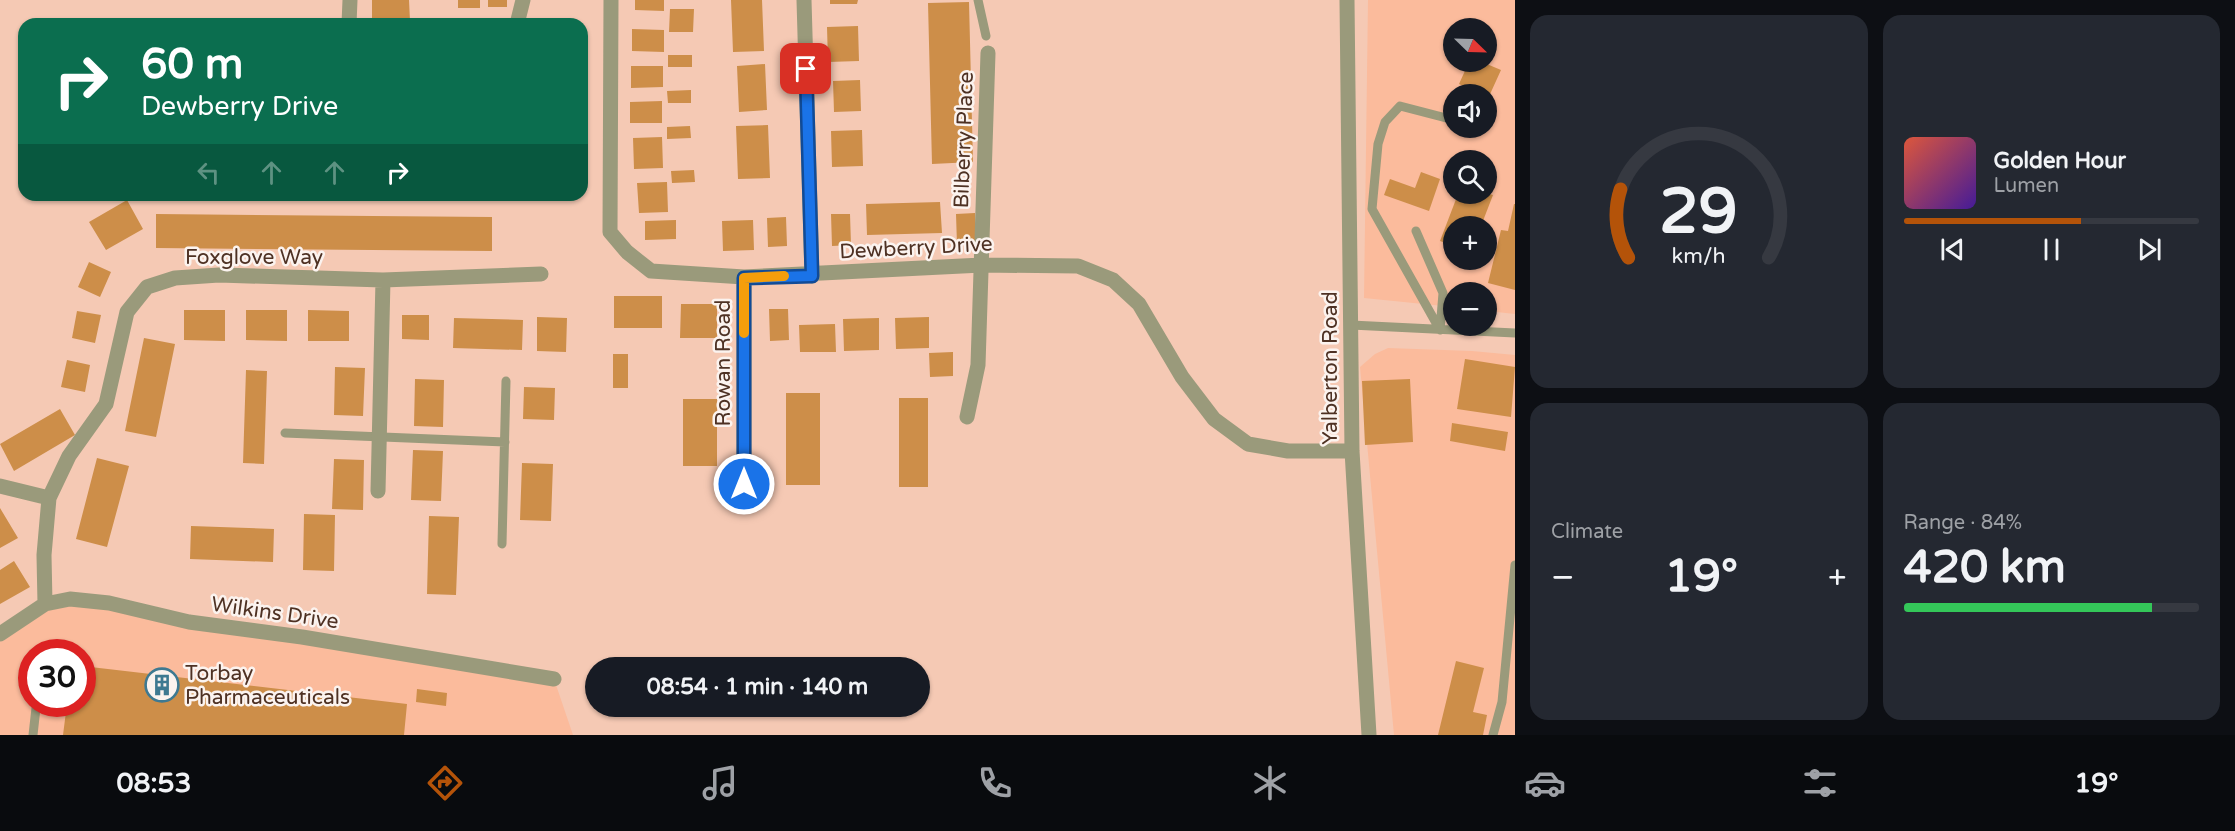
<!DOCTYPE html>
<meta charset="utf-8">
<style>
body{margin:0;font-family:"Varela Round",sans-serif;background:#242831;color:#f1f3f6;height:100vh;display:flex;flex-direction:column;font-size:22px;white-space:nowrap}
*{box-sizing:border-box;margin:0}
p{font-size:20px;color:#9ea1a6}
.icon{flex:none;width:33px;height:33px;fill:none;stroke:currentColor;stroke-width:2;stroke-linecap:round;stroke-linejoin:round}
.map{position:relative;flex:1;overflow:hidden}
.drawer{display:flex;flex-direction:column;gap:15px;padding:15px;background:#0d0f14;width:720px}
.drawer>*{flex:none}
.hud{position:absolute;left:18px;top:18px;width:570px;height:183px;border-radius:18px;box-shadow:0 2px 4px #0004;background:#0b6e4f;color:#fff;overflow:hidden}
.needle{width:39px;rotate:113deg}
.tools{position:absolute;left:1443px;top:18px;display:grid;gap:12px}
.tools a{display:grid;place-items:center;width:54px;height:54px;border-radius:50%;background:#171b24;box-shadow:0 2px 4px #0004;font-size:30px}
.speed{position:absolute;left:18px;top:639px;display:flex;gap:12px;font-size:30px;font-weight:700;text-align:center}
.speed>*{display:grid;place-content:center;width:78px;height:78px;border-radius:50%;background:#171b24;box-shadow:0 2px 4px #0004;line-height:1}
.speed .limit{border:9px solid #d22;background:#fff;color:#111}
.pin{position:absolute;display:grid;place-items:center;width:51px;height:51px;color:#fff;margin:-26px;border-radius:12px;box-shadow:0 3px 9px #0006}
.me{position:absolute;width:66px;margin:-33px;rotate:0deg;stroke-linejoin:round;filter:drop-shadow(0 0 4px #0008)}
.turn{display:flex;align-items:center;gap:21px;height:126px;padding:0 24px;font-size:27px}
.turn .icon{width:78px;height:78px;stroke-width:2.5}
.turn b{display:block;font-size:42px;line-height:51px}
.lanes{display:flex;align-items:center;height:57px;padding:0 24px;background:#0003;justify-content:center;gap:30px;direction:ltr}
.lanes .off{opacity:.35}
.big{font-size:45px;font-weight:700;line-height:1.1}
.drawer .widget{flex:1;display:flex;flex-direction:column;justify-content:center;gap:9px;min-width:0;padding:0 21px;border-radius:18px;background:#242831}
.drawer .dial{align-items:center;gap:0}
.dial svg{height:156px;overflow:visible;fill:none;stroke:#363941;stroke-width:7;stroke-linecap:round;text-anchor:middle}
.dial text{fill:#f1f3f6;stroke:none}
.song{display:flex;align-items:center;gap:18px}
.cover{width:72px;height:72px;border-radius:9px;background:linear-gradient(135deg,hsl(10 70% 55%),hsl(260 70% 35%))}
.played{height:6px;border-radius:3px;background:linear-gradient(90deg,#b45309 60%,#363941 60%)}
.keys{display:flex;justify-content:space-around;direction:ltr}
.heat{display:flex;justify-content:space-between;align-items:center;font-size:33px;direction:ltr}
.charge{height:9px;border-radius:4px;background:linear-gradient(90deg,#34c759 84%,#363941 0)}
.drawer .tiles{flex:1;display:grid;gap:15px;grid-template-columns:repeat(2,1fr)}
.trip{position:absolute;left:585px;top:657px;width:345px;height:60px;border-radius:30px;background:#171b24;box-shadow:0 2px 4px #0004;font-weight:700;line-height:60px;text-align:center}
.dock{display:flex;height:96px;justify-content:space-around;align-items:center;background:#090b0e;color:#9ea1a6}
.dock .icon{width:42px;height:42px}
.dock .current{color:#b45309}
.dock b{font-size:27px;color:#f1f3f6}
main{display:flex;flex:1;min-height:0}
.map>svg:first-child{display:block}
</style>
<main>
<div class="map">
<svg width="1515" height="735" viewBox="0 0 1515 735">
<rect width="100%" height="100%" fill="#f5c9b4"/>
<!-- built -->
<path fill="#fbbb9c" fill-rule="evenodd" d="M1368,0H1515V314L1487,311L1486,292H1454L1453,307L1364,298ZM1454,28H1486V62H1454ZM1454,94H1486V128H1454ZM1454,160H1486V194H1454ZM1454,226H1486V260H1454Z
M1388,348L1472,351L1515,355V735H1394L1360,367L1375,354Z
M70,599L554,679L573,735H0V634ZM32,652H82V704H32Z"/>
<!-- building -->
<path fill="#cd8e49" d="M372,0H409L410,21L372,22Z
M458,0H480V8H458Z
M488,0H507V7H488Z
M635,0H664V11L635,10Z
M731,0H762L764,51L733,52Z
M830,0H858L857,4H830Z
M969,2L973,162L932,164L928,3Z
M670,9H694L693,32H669Z
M858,26L859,61L828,62L827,27Z
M632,29L664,30V52L632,51Z
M668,55H692V67H668Z
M1469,62H1482L1501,70L1486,103V94H1464L1467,88L1459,84Z
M765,64L767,110L739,112L737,66Z
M631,66H663V87L631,88Z
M860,80L861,111L834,112L833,81Z
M691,90V103H668L667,91Z
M662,101V123H630V102Z
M768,125L770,178L738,179L736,126Z
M690,126L691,138L667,139V127Z
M862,130L863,166L832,167L831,131Z
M662,137L663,168L634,169L633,138Z
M694,170L695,182L672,183L671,171Z
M1421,172L1440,179L1429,211L1384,195L1390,179L1415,188Z
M667,182L668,212L639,213L637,183Z
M1486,193L1493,195L1481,226H1454V246L1440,241L1458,194Z
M127,200L143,229L106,250L89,222Z
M940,202L942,233L867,235L866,204Z
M1514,204H1515V290L1488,283L1501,230L1508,231Z
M975,213L976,244L957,245L956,214Z
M156,214L492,217V251L156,248Z
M831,214H850L851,245L832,246Z
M786,217L787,246L768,247L767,218Z
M676,220V239L645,240V221Z
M753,220L754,250L723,251L722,221Z
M89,262L111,272L100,297L78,287Z
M614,296H662V328H614Z
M681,304H717V338H680Z
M769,309H788L789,340L770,341Z
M184,310H225V341L184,340Z
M246,310H287V341L246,340Z
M308,310L349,311V341H308Z
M77,311L101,315L95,343L72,338Z
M402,315H429V340L402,339Z
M537,317L567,318L566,352L537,351Z
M929,317V348L896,349L895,318Z
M454,318L523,320L522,350L453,348Z
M879,318V350L844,351L843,319Z
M835,324L836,352H800L799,325Z
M144,338L175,344L156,437L125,431Z
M953,352V376L930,377L929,353Z
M613,354H628V388H613Z
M1465,359L1515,367L1511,417L1457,409Z
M67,360L90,365L85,392L61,387Z
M335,367L365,368L363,416L334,415Z
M246,370L267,371L264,464L243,463Z
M415,379L444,380L443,427L414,426Z
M1410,379L1413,442L1365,445L1362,381Z
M524,387L555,388L554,420L523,419Z
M786,393H820V485H786Z
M899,398H928V487H899Z
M683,399H717V466H683Z
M60,409L75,435L14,471L0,444Z
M1452,423L1508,432L1505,451L1450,441Z
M413,450L443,451L441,501L411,500Z
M97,458L129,466L107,547L76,539Z
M334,459L364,460L363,510L332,509Z
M522,463L553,464L551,521L520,520Z
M0,508L18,538L0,548Z
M304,514L335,515L334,571L303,570Z
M429,516L459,517L456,595L427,594Z
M191,526L274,529L273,562L190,559Z
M14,561L30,587L0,604V570Z
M1456,661L1484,668L1473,712L1487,715L1483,735H1438Z
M82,666L407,704L404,735H63L67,704H82Z
M417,689L447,693L446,706L416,702Z"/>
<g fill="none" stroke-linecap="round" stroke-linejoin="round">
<!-- service -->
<path stroke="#9a9a7b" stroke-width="9" d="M978,0L986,36
M1416,231L1443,293L1440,330
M1351,325L1515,333
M1440,330L1372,209L1378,144L1385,122L1400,106L1454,120
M285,433L505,442
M502,544L506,381
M33,735L36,708
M1493,735L1502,702L1515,565"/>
<!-- minor -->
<path stroke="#9a9a7b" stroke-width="15" d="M611,0L610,232L627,252L651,271L744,277L982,265L1078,266L1113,280L1139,304L1182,377L1214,419L1248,444L1288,451H1352
M804,0L812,276
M1347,0L1352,451L1369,735
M349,24L350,0
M517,24L523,0
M744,277V484
M967,417L978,365L988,53
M0,486L49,498
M378,491L383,280
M45,604L44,555L49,498L69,456L106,404L127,312L147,287L175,278L219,275L383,280L541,274
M0,634L45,604L70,599L109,603L189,622L302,637L554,679"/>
</g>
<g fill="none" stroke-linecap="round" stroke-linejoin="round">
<defs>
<path id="route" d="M744,484V278L812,276L806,69"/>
</defs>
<!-- route casing -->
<use href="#route" stroke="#114b97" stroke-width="15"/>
<!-- route -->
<use href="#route" stroke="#1a73e8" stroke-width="10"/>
<!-- slow -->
<path stroke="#f59e0b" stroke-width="10" d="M744,333V278L784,276"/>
</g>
<!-- icons -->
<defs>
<symbol id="building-ring" viewBox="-11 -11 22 22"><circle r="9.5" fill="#fbf3ef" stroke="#3e7991" stroke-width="1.5"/><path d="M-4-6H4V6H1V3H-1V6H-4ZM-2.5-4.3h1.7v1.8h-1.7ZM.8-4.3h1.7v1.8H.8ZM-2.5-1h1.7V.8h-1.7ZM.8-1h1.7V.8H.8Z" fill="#3e7991"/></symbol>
</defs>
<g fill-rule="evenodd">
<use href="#building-ring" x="143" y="666" width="38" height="38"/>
</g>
<g text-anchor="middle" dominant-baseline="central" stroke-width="5" stroke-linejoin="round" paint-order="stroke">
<!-- street labels -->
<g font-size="21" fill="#4e3123" stroke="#fbf3ef">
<text transform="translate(964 140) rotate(-88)">Bilberry Place</text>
<text transform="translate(916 248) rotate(-3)">Dewberry Drive</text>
<text x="254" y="257">Foxglove Way</text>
<text transform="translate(723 363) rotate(-90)">Rowan Road</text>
<text transform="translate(1330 368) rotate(-90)">Yalberton Road</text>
<text transform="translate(275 613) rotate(8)">Wilkins Drive</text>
</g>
<!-- poi labels -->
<g font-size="21" fill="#4e3123" stroke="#fbf3ef" text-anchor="start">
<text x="185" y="673">Torbay<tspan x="185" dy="24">Pharmaceuticals</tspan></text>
</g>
</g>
</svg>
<div class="tools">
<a><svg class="needle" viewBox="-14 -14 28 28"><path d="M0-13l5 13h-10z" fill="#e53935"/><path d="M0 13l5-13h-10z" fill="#9ea1a6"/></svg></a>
<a><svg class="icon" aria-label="sound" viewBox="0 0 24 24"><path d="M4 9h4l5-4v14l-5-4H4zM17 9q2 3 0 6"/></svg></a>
<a><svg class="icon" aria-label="search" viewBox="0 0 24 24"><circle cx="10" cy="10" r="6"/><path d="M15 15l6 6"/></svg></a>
<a>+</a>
<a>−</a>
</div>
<div class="speed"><div class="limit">30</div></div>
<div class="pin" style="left:806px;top:69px;background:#d93025"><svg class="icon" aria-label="arrive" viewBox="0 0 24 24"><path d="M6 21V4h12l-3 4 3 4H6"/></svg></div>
<svg class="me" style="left:744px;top:484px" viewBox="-20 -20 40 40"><circle r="17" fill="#1a73e8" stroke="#fff" stroke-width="3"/><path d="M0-11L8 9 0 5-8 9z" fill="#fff"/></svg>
<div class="trip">08:54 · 1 min · 140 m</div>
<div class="hud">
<div class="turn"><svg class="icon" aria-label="right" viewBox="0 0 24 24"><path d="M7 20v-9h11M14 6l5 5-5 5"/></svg><div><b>60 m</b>Dewberry Drive</div></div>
<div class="lanes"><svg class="icon off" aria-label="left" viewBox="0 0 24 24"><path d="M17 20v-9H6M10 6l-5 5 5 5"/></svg><svg class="icon off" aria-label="ahead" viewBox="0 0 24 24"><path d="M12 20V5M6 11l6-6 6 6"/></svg><svg class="icon off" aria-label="ahead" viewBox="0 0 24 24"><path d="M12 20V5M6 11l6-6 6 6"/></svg><svg class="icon" aria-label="right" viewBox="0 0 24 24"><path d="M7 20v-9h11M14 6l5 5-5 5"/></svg></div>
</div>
</div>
<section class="drawer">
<div class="tiles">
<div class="widget dial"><svg viewBox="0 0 100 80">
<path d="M14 69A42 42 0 1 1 86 69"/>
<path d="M14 69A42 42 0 0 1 10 34" stroke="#b45309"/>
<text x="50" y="56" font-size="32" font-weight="700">29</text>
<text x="50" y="72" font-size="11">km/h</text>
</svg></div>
<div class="widget">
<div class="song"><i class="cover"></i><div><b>Golden Hour</b><p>Lumen</p></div></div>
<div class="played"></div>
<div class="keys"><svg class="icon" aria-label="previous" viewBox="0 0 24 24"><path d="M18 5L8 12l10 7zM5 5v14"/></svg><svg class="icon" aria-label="pause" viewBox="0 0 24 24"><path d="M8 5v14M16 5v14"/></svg><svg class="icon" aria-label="next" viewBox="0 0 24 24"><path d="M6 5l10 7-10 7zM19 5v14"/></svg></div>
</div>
<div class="widget"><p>Climate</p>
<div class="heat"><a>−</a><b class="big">19°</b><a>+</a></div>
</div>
<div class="widget"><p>Range · 84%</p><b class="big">420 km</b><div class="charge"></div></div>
</div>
</section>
</main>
<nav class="dock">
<b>08:53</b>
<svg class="icon current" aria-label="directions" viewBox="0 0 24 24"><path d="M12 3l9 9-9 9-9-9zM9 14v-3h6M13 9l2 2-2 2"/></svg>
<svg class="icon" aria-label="music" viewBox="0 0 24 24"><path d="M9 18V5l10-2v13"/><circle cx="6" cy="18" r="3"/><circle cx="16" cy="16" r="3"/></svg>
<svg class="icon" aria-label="phone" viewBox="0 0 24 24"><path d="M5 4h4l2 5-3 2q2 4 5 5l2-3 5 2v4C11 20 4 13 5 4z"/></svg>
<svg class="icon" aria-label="climate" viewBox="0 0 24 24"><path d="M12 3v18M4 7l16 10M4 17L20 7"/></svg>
<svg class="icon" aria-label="car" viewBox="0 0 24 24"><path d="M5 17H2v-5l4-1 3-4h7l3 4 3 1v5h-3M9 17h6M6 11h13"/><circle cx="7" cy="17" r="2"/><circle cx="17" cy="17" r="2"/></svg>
<svg class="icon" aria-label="filters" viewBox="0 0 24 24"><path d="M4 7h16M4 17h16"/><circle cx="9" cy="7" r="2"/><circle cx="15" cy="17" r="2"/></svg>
<b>19°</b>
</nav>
